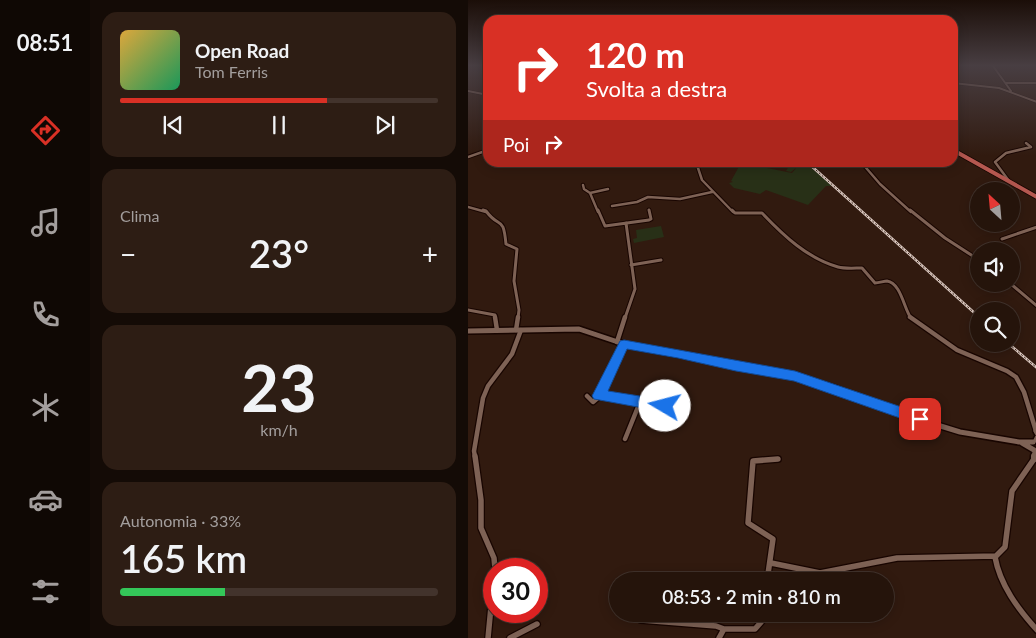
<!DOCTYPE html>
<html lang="it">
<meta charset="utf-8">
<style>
body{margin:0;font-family:Lato,sans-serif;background:#2d1d14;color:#f1f3f6;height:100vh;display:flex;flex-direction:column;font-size:19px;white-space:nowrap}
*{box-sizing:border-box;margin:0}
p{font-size:16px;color:#a39e9d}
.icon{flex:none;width:28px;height:28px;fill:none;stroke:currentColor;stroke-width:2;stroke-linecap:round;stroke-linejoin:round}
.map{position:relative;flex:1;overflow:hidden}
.sheet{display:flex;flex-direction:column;gap:12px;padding:12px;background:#140b06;width:378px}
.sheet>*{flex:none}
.hud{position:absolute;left:15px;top:15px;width:475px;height:152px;border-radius:15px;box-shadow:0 2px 12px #0003,0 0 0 1px #42332c;background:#d93025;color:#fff;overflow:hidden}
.needle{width:32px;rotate:334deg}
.tools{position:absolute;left:502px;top:182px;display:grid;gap:10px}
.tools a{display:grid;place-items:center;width:50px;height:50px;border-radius:50%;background:#25140b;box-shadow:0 2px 12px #0003,0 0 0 1px #42332c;font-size:25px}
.speed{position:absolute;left:15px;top:558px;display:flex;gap:10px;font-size:25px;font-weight:700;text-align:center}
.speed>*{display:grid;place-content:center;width:65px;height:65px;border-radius:50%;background:#25140b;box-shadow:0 2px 12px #0003,0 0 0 1px #42332c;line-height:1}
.speed .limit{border:8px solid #d22;background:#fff;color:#111}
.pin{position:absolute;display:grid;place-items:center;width:42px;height:42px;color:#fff;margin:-21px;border-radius:10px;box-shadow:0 2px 8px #0006}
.me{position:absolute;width:55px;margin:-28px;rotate:278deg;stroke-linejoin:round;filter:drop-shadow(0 0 4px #0008)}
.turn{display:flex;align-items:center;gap:18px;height:105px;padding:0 20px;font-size:22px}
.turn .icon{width:65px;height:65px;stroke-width:2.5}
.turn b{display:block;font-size:35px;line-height:42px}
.then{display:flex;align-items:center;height:48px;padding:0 20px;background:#0003;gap:10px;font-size:19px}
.big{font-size:38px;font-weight:600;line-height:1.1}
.sheet .card{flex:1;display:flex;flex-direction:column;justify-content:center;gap:8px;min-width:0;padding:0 18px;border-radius:15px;background:#2d1d14}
.sheet .dial{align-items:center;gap:0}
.dial b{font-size:65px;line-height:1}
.song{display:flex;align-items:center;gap:15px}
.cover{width:60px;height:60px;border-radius:8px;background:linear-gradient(135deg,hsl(40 70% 55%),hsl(150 70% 35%))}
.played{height:5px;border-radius:2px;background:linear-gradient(90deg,#d93025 65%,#42332c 65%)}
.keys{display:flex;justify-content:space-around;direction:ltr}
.heat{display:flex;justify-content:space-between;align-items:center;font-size:28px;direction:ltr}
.charge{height:8px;border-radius:4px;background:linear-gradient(90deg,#34c759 33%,#42332c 0)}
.trip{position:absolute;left:141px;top:572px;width:285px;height:50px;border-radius:25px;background:#25140b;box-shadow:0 2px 12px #0003,0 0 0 1px #42332c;font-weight:600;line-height:50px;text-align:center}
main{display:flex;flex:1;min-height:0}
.tab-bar{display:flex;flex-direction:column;width:90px;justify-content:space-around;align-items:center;background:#0f0804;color:#a39e9d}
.tab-bar .icon{width:35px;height:35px}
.tab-bar .active{color:#d93025}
.tab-bar b{font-size:22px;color:#f1f3f6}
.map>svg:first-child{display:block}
</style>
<main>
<nav class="tab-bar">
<b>08:51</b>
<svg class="icon active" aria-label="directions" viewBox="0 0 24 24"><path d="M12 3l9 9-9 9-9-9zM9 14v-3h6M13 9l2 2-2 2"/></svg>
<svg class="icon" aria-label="music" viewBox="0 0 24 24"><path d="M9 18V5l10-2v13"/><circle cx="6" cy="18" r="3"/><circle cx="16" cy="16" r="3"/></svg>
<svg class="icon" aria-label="phone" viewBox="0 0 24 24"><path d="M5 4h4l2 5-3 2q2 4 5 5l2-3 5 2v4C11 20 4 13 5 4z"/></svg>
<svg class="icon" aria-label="climate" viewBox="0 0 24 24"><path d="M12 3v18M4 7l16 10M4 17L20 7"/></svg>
<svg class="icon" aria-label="car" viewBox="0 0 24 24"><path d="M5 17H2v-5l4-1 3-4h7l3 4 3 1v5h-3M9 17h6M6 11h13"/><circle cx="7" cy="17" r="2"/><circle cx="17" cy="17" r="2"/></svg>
<svg class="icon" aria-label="filters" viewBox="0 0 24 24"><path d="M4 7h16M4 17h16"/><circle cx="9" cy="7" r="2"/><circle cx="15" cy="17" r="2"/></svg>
</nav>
<section class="sheet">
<div class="card">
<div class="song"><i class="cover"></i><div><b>Open Road</b><p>Tom Ferris</p></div></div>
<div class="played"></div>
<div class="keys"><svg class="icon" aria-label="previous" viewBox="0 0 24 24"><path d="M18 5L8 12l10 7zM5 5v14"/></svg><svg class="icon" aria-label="pause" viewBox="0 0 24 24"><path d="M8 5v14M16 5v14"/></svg><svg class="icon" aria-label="next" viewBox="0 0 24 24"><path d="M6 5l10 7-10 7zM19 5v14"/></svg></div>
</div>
<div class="card"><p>Clima</p>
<div class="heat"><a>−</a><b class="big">23°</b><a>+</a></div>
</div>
<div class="card dial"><b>23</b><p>km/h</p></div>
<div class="card"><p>Autonomia · 33%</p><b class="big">165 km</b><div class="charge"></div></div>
</section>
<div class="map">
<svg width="569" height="638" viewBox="0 0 569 638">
<rect width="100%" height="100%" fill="#311a0f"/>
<!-- green -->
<path fill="#283017" d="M338,163L365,186H358L340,205L298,190L292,194L266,188L261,183L265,182L263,181L273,163L324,173L329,167L323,172L318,171L323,163Z
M193,226L196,237L166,243L165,239L169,238L168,230Z"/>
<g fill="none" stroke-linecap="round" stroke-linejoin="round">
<defs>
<path id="minor-far4" d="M525,66L543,91
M485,83L531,88L569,102
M538,83H569
M0,91L20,95"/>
<path id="minor-far3" d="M0,157L20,150
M228,162L234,180L265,212
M393,162L412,184L443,212
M541,181L527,162L538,153L563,147L558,143
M115,185L116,189L122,193L130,212
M122,193L140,189
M144,206L169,202L180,197L212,199L244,192
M0,207L18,212"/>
<path id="minor-far2" d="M15,210L18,211C32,230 35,214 38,244L49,249L46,281L51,310L50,318
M130,210L137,226L181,220L183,219L181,210
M264,210L267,213H294C316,236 339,258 370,267C377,269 387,268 394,268L407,283C411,283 416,281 419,281C433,283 436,309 443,318
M442,210L477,238L511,260
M534,239L569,227
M163,265L193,260
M543,284L569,306
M0,310L27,315V318
M157,318L167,289L158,223"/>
<path id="minor-far1" d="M27,317L29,330
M442,317L489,350L539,371L548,377L556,392L568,431
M48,330L50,317
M149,342L157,317
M156,344L131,395L197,406
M119,396L125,402L132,396
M157,439L172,402
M7,457L6,451L15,398L20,386L44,354L53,330"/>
<path id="minor" d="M7,456L13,500V528L26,558L27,569
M566,459L544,491L537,547L527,557C532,585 550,609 569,630
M303,563L352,573L429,558L528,556
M299,581L305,539L280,523L285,461L310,459
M173,620L248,626L256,629
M20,638L26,575
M42,638L69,624
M251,638L256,629H287L294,621L296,614"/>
<path id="tertiary-far1" d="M0,331L111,329L159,345L327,376L367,388L424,411L492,432L551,442H565
M568,431L569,433
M568,440L569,438
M554,443L566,450
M566,457L567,452"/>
<path id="tertiary" d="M566,459V456"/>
<path id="primary" d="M485,150L569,197"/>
</defs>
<!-- minor-far4 casing -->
<use href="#minor-far4" stroke="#180500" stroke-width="3"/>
<!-- minor-far3 casing -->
<use href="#minor-far3" stroke="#180500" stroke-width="4.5"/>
<!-- minor-far2 casing -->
<use href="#minor-far2" stroke="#180500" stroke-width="5"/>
<!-- minor-far1 casing -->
<use href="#minor-far1" stroke="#180500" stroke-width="7"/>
<!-- minor casing -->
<use href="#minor" stroke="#180500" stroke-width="8"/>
<!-- tertiary-far1 casing -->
<use href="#tertiary-far1" stroke="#180500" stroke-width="8"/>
<!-- tertiary casing -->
<use href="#tertiary" stroke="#180500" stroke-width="9"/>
<!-- primary casing -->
<use href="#primary" stroke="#180500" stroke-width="5.5"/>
<!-- minor-far4 -->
<use href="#minor-far4" stroke="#7e6255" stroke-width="2"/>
<!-- minor-far3 -->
<use href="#minor-far3" stroke="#7e6255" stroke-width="2.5"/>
<!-- minor-far2 -->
<use href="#minor-far2" stroke="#7e6255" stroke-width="3"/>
<!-- minor-far1 -->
<use href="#minor-far1" stroke="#7e6255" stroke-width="4.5"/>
<!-- minor -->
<use href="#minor" stroke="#7e6255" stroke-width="5.5"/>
<!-- tertiary-far1 -->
<use href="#tertiary-far1" stroke="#7e6255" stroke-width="5"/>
<!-- tertiary -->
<use href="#tertiary" stroke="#7e6255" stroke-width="6"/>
<!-- primary -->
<use href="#primary" stroke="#b55850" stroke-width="4"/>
<defs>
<path id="rail" d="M339,162L511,317
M541,344L569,368"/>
</defs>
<!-- rail casing -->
<use href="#rail" stroke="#d9c7bf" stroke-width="2.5"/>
<!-- rail -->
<use href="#rail" stroke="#311a0f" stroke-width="1" stroke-dasharray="2" stroke-linecap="butt"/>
</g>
<!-- sky -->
<linearGradient id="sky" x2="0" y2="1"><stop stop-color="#1b0e08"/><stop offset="0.42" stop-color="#483e42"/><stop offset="1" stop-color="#483e42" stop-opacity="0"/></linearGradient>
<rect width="569" height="156" fill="url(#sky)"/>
<!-- route -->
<path fill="#1a73e8" stroke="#114b97" d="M156,340L327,371L457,415L459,419L457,424L452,425L326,381L268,371L210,358L159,349L140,391L197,400L202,402L204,406L202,410L197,412L126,399L124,396L152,341Z"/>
</svg>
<div class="tools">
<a><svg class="needle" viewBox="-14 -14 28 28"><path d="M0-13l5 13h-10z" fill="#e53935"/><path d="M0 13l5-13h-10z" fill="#a39e9d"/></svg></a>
<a><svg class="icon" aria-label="sound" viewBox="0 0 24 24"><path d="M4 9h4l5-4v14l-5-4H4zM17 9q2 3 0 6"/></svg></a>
<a><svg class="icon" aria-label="search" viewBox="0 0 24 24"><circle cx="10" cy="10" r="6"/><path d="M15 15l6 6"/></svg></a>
</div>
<div class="speed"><div class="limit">30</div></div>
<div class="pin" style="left:452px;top:419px;background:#d93025"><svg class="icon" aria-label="arrive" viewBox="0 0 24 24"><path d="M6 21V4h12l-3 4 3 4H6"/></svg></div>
<svg class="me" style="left:197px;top:406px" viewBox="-20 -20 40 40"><circle r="19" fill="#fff"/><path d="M0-13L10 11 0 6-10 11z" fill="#1a73e8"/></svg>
<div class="trip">08:53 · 2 min · 810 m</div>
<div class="hud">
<div class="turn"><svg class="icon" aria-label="right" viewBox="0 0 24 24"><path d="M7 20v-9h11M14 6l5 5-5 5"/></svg><div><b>120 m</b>Svolta a destra</div></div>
<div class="then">Poi<svg class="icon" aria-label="right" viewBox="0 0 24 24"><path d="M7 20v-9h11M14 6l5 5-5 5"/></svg></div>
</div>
</div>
</main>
